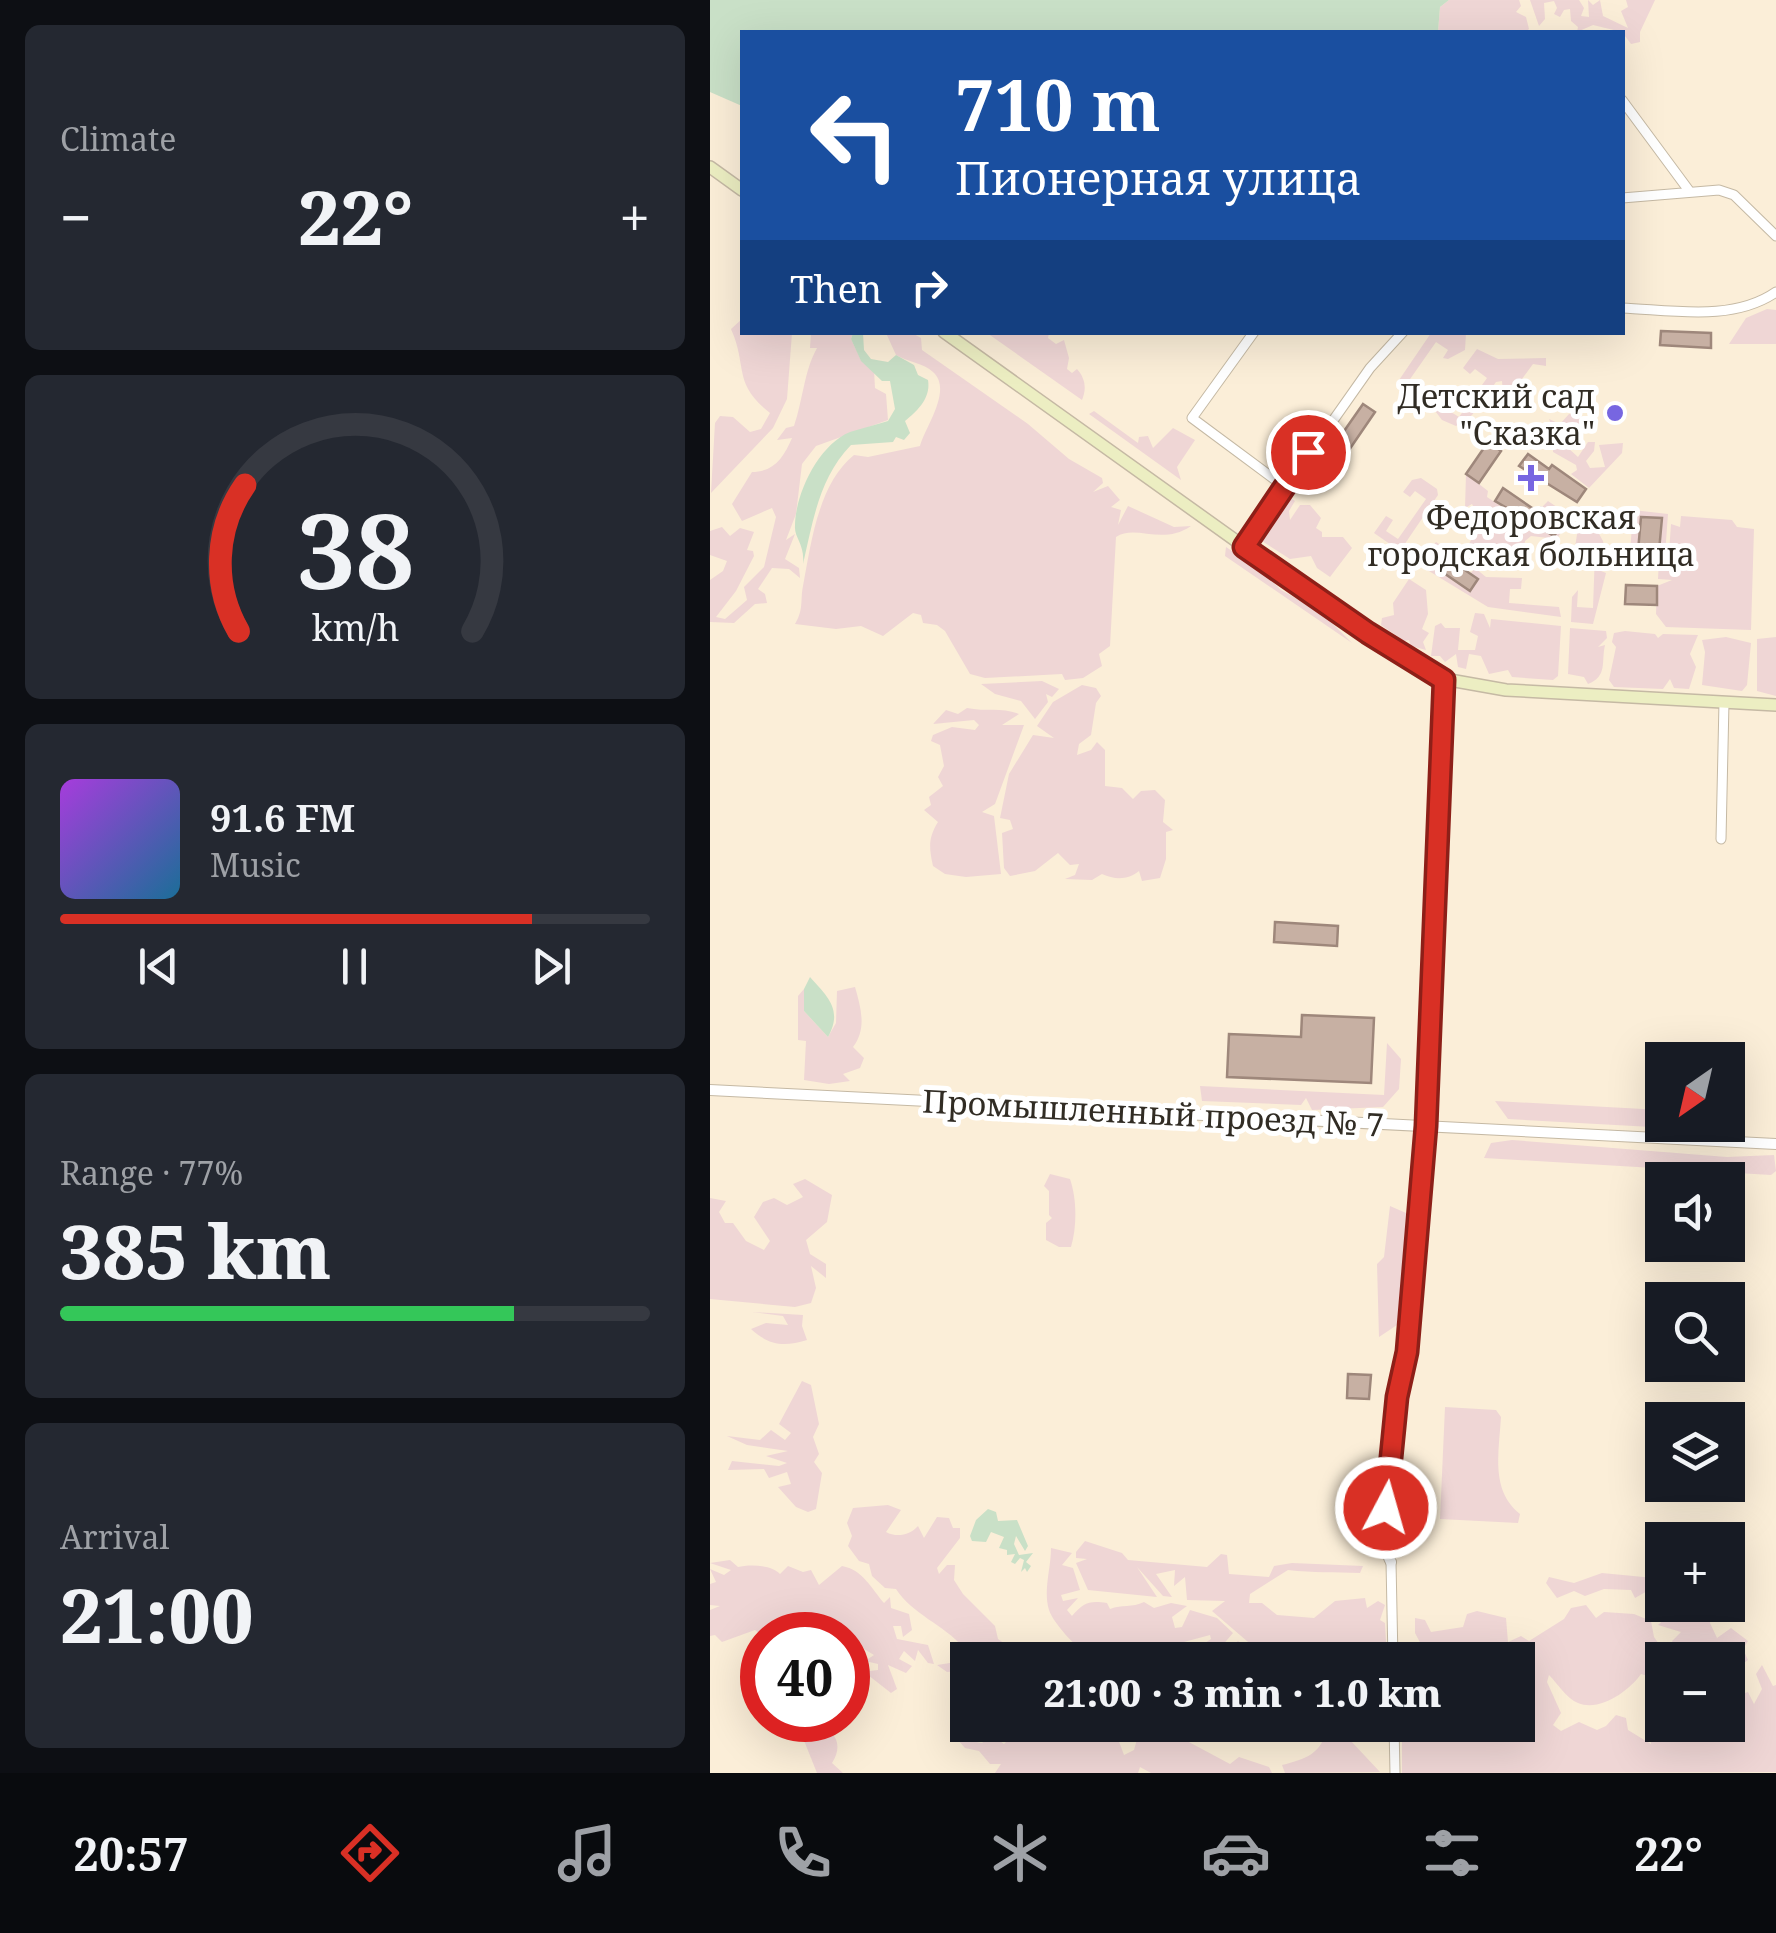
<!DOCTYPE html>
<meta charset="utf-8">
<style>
body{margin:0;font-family:"Noto Serif",serif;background:#242831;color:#f1f3f6;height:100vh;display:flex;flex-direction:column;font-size:38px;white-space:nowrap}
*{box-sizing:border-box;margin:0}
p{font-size:32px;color:#9ea1a6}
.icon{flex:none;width:55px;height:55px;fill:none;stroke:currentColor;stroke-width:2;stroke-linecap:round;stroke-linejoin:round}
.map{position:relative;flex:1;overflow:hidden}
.drawer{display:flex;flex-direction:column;gap:25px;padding:25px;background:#0d0f14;width:710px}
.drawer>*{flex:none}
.banner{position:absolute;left:30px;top:30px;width:885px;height:305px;border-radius:0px;box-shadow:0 10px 40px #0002;background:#1a4fa0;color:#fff;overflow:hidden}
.needle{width:65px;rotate:214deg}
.buttons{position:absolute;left:935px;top:1042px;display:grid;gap:20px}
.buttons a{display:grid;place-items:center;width:100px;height:100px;border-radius:0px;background:#171b24;box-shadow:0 10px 40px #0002;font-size:50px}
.speed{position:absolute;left:30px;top:1612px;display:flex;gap:20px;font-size:50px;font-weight:700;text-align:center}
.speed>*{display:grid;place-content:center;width:130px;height:130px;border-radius:50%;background:#171b24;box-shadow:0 10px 40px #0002;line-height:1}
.speed .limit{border:15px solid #d22;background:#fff;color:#111}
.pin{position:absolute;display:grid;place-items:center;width:85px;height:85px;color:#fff;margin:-42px;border:5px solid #fff;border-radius:50%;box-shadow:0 2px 10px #0007}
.me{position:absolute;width:110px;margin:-55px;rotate:6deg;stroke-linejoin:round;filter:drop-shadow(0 0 8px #0008)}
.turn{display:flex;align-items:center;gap:35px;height:210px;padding:0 50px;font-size:45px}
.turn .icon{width:130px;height:130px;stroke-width:2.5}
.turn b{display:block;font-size:70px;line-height:85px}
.then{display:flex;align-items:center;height:95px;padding:0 50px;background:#0003;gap:20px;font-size:38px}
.big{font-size:75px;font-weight:800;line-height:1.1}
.drawer .tile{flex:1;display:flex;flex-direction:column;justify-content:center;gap:15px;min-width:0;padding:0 35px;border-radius:15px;background:#242831}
.drawer .dial{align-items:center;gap:0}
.dial svg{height:260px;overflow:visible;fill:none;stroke:#363941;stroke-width:7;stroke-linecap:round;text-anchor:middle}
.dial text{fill:#f1f3f6;stroke:none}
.song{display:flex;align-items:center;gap:30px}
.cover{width:120px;height:120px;border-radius:15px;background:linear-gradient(135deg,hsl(280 70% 55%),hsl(200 70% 35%))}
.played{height:10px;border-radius:5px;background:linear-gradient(90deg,#d93025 80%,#363941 80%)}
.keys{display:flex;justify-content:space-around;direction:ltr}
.heat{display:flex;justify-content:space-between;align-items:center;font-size:55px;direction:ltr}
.charge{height:15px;border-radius:8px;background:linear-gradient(90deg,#34c759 77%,#363941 0)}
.trip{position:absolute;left:240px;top:1642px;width:585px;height:100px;border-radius:0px;background:#171b24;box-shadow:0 10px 40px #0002;font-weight:800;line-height:100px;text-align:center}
.tab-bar{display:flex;height:160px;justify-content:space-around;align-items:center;background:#090b0e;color:#9ea1a6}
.tab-bar .icon{width:70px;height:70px}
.tab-bar .current{color:#d93025}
.tab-bar b{font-size:45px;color:#f1f3f6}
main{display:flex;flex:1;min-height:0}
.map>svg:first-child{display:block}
</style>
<main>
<section class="drawer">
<div class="tile"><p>Climate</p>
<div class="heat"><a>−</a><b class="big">22°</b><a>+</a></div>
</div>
<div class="tile dial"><svg viewBox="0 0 100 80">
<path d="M14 69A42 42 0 1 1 86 69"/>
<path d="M14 69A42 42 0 0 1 16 24" stroke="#d93025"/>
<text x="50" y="56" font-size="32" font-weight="700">38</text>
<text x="50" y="72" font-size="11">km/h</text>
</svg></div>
<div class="tile">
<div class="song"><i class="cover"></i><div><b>91.6 FM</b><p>Music</p></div></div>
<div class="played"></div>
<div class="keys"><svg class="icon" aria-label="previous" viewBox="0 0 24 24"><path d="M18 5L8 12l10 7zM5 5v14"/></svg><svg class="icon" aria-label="pause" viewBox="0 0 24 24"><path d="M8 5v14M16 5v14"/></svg><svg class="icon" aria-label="next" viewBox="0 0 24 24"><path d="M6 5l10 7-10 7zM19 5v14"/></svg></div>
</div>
<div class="tile"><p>Range · 77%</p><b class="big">385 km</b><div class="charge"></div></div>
<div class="tile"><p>Arrival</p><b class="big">21:00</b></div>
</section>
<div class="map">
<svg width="1066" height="1773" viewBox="0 0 1066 1773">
<rect width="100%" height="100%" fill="#fbeed8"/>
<!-- green -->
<path fill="#efd6d5" d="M739,0H809L811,6L806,12L816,17L819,29L816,32H728L730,7Z
M820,0H869L874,8L871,16L879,17L878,0L883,5L890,0L893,16L918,28L911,11L918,7L916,0H945L930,32V42L921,44L912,32L883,25L867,32L868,27L861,21L860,9L854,10L850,17L844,14L847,8L844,1L834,3L835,19L829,26Z
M1057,309L1066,310V344H1019L1036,318Z
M32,319V332L82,333L77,399L63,428L1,493L5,423L10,416L23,417L40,432L51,429L60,413C22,383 38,367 21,329Z
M101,333H143L141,339L151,360L164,370L165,388L176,394L178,420L106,446L92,464L86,514L76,540L85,534L75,559L89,568L90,578L79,569L62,568L48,589L55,594L57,603L45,604L24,623L0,622V580L13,571L17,561L0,555V531L12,527L20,536L30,528L44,532L37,550L43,551L44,556L26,591L6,617L15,619L37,600L34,587L54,567L66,517L62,508L32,521L22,504L42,472C64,472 74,457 82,438L67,440L76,428L84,426C93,400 94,371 107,348H100Z
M176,333H202L211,338L212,350L318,424L359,459L392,478L393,483L383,492L398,486L410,500L401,507L411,510L408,525L418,506L464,527L481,526C452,546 426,524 406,537L400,646L389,654L392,666L373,678L355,680L352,674L275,678L260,674L235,631L227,625L213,623L211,615L203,613L173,636L151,626L126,629L85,624C94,609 90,601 93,586C101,544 108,484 144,455L158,457L210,446C215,427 243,390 223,372C214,363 197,362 186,355Z
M277,333H339L338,338L346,344L354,340L359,358L357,369L362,373L367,369C375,378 377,388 372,400Z
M721,333H756L755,350L738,359L733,358L738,350L726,342L698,382L709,391L714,384L718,389L705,404L706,395L687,383Z
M767,349L788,359L836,358V366L823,364L803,391L793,395L792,381L786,382L762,415L746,426L732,420L722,407L733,391L743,399L736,409L749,417L777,378L765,369L760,374L753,368Z
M384,411L428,443L429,437L438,436L443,448L463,428L485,440L467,467L471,480L379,414Z
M859,414H870V433L861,435L857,447L868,457L878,442H885L884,451L876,461L880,468L895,467L889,445L913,443L912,453L879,488L861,474L867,470L866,465L843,452L844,431L839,419L850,424Z
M756,474L778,491L777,497L819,525L822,521L845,536L853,524L831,508L838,501L857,514L858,520L847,539L821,536L815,541L813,560L804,569L797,570L794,564L758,546L761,540L758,535L767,513L762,504L755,508Z
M711,478L727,489L728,495L690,551L664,533L676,516L683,520L676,531L688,539L716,499L705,491L700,497L693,492L702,480Z
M581,498L585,501L579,511L580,520L590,505H600L611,518L606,528L612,532V537H633L642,548L620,577L607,568L601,556L580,559L552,541C554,527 567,504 581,498Z
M923,510L958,514L955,555L959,553L961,524L970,527L971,516L1022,520L1027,527L1044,529L1041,630L956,627L946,614L947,586L962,580L948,579L951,518L931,517L928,554H920Z
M876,519L882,521L893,541L897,561L891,571L896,573L883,624L861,622L862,597L868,590L867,607L883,608L885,552L871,551L870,562L863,561L869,521Z
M726,542L741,552L737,558L760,591L768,580L760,574L765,568L776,577L812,578L811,589H800L799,603L849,607L851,617L778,607L709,565Z
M516,547L552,571L571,590L612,613L642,643L515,556Z
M699,579L716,590L718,614L712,629L719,633L713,642L716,650L701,646L699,640L694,641L671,625L672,618L684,615L683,603Z
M765,613L774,614L780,628L781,619L851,626L848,676L843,680L802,677L798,670L779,674L771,656L759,654L756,669L748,667L746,654L735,662L730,656H721L725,626L731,623L735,628H750L748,650H765L768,636L760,632Z
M860,628L896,631L897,638L888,647L895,645C891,662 898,676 878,684L874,677L858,674Z
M915,631L945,634L948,638L953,634L988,635L980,654L986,667L979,689L964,688L960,679L953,689L904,687L899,680L906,647L902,642L904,633Z
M1016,637L1041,643L1037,685L1032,691L992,685L995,652L992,640Z
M1066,637V696L1047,691V639Z
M332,681L349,689L342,697L336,694L338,702L325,719L311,701L285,694L271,684Z
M372,685L386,688L391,696L386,703L381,735L369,744L367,755L381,750L387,742L395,750V786L412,788L423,799L431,791L445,790L455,800L453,822L463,830L456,832V859L450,878L432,881L429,871C418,880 405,880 392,874L382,880L355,879L365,875L369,864L360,865L348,853L325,871L300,876L294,868L292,833L303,829L300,820L290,818L299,774L323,735L344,738L327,726L343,702Z
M257,708C276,712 292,707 309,714L292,725H314L285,804L272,812L284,816L291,874L256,877L235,874L223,866C219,848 218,838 228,822L214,810L221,805L219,797L233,786L228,777L234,766L230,745L221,741L223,735L242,727L265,730L269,725L264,720L223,724L236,710L248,714Z
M145,987C151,1008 157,1029 143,1047L154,1058L150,1068L133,1074L140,1081L119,1084L94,1080L96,1041L88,1040V996L94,989V1011L118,1037L126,1023L127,991Z
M677,1043L691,1059L689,1089L673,1107L602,1110L596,1098L591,1105L492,1101L490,1086L674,1095Z
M785,1101L952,1110V1125H982L978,1129L798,1119Z
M802,1140L1017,1157L1064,1155L1066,1171L1061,1175L774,1158L781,1143Z
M340,1174L360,1179C367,1199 367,1227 361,1247H349L336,1240V1223L342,1218L339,1215V1191L334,1186Z
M95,1179L122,1195L117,1222L96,1240L100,1254L116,1264V1278L101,1266L106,1288L101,1303L85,1307L0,1299V1198L16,1201L9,1212L15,1223H23L36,1241L54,1250L60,1241L44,1217L53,1202L64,1198L77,1205L93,1197L83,1184Z
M680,1206L696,1213C694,1251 690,1287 687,1325L669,1337L667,1264L674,1257Z
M42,1312L93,1315L92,1326L97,1340C74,1347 60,1346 41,1329L56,1323L78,1325L73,1316Z
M92,1381L101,1385L109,1424L103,1437L109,1454L104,1462L112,1473L106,1509L98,1512L86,1507L68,1487L81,1484L77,1472L59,1478L54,1469L18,1470L22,1461L69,1466L77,1463L56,1456L78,1451L37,1445L17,1436L50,1440L61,1430L75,1440L81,1433L69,1424Z
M735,1407L786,1410L791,1417C789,1452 780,1490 810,1514L808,1523L730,1519Z
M178,1505L191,1510L176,1532C187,1538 200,1535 208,1526L214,1538L227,1517L239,1518L243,1528H250V1538L227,1568L229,1574L237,1565H245L244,1580L253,1594L285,1626L288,1639L318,1660H258L257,1670L237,1672L227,1665L253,1661V1647C234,1625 202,1614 186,1589L175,1588L162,1576L159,1564L149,1561L138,1546L142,1536L137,1523L143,1508Z
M375,1541L412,1553L418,1560L497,1567L511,1554L517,1555L519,1574L559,1577L564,1566L582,1563L653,1566L650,1573C625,1572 603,1573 578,1570L540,1594L539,1603H552L567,1615L604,1618L625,1601L655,1598L657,1608L668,1601L675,1605L670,1620L675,1623L677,1660H559L502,1611L515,1601L477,1600L475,1577L464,1586L465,1570L446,1574L462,1597L453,1596L427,1567L447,1597L378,1590L366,1563L377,1559L366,1558V1552Z
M341,1548L362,1553L352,1565L363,1568L370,1590L351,1595L353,1601L368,1598L357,1610L362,1616C373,1603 379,1600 397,1603L400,1609C412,1604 422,1608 434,1602L444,1608L461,1603L477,1606L462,1617L465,1628L472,1627L480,1610L507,1618L523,1633L505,1654L510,1655L528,1641L552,1660H502L489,1647L501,1639L500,1635L474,1642L482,1660C465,1660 397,1665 386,1660C372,1654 344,1625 339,1610C333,1590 341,1569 341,1548Z
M20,1560L28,1567C40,1564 62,1565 70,1574L78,1566L93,1572L101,1570L109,1585L132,1566C153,1570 161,1588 174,1603L180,1597L181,1608L199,1614L202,1630L193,1637L191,1626H183L187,1639L218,1645L224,1664L218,1663L208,1650L205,1661L194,1651L189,1659L202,1666L196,1673L178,1665L187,1689L181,1693L158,1675L146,1680L151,1672L168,1670V1664L155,1661L164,1655L154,1649C144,1621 76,1632 52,1636L45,1630L12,1642L5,1635L0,1636V1610L10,1606L0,1605V1584L6,1582L0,1569L14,1575L21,1570L0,1563Z
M892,1573L944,1578L952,1589V1599L939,1590L925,1598L921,1590L894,1589L875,1596L864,1591L847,1598L836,1583L839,1577L864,1583Z
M876,1605L886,1618L894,1612L924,1614L941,1621L944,1637L958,1657L952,1660V1668L938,1676L931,1674C919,1691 890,1712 868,1703C857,1699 847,1683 839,1675L837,1682L851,1713L843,1725L851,1731L869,1722L887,1730L896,1726L906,1715L916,1718L918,1730L941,1744L940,1726L948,1704L938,1684L944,1682L952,1698V1725H1018V1709L1022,1712L1029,1695L1038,1692L1044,1704L1052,1689L1046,1674L1052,1665L1063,1686L1066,1685V1772L692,1773V1725H808V1660H704L713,1648L705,1633V1618L715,1620L721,1632L753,1627L757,1614L767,1611L796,1618L798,1642L811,1636L819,1641L854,1619L861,1608Z
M976,1605H990L983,1620L989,1619L995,1605H1014L1004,1607L1000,1623L1007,1638L1021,1628L1038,1641L1033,1649L1038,1660L1024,1670L1018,1682V1660H984L969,1655L962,1641L971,1632L948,1625L957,1617L968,1620Z
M107,1725C127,1731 133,1746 122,1763L133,1773H107L93,1738Z
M298,1725H385L397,1738L408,1739L414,1755L424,1750L431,1725H447L520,1764L529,1757L559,1767L562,1773H441L430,1767L428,1773H285L291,1764H280L269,1751L255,1748L247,1739L272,1743L278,1738L276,1731L294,1744L302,1736Z
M603,1725H626L628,1737L640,1740L670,1772L575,1773L572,1765C596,1759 611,1754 617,1729Z"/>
<!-- water -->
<path fill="#c9e0c7" d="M0,0H739L730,7L728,32H32V106L0,92Z
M143,333H153L154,350L161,359L178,362L186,355L204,365L208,375L218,380C221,398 208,410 195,421L200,433L194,440L186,437L183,442L141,445C109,478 103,521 93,564C95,544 84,538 85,526C85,495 108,445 140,432C152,428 166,425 178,421L185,409L180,381H172L151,361L141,339Z
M100,977C118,997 133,1010 118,1037L94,1011V989Z
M278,1509L286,1512L288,1521L307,1520L318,1546L315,1551L306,1536L304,1544L309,1555L323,1553L316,1562L321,1566L317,1572L315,1568L311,1572L314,1560L310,1558L305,1564L301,1562L305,1554L297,1555V1550L289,1548L294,1537L281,1532L276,1542L262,1541L260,1536L266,1520Z"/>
<!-- building -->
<path fill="#c7b0a3" stroke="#9e877b" stroke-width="2.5" d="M951,331L1001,333V348L950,345Z
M653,404L665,412L637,453L625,444Z
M778,442L791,451L769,483L756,474Z
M818,454L839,469L842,465L876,489L867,502L809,466Z
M793,488L828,512L831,508L853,523L844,536L785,501Z
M931,517L952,518L948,562L927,563Z
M727,551L768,579L760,591L719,563Z
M916,585L947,586V605L915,604Z
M565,922L628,926L627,946L564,942Z
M592,1015L664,1018L661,1083L517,1077L519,1034L591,1037Z
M638,1374L661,1375L659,1399L637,1398Z"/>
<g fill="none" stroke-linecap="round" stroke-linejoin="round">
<defs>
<path id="minor" d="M912,100L980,192
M912,198L1009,190L1024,195L1066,236
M912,308C962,310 1023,322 1066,292
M544,332L482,418L575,487
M534,547L660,368L693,332
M1011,839L1014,702
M681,1562L683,1660
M684,1725L685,1773"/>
<path id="tertiary" d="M0,1090L1066,1144
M681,1562C661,1528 690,1396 697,1353C706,1299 706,1242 711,1187C724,1018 728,849 734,679"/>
<path id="secondary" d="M0,167L32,190
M234,332L613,603L734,679L796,690L1066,705"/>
</defs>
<!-- minor casing -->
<use href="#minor" stroke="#c5b9a4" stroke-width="11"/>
<!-- tertiary casing -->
<use href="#tertiary" stroke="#c5b9a4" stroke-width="12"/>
<!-- secondary casing -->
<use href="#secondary" stroke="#c5b9a4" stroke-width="14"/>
<!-- minor -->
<use href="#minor" stroke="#fff" stroke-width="9"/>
<!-- tertiary -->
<use href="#tertiary" stroke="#fff" stroke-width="10"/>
<!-- secondary -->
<use href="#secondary" stroke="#eceec2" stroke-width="11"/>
</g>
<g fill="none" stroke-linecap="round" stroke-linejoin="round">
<defs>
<path id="route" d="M598,452L534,547L658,633L734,680L716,1126L697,1352L687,1397L676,1508"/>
</defs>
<!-- route casing -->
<use href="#route" stroke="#8d1f18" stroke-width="25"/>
<!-- route -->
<use href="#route" stroke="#d93025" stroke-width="18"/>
</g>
<!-- markers -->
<g fill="#7766e1" stroke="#fff" stroke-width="4">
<circle cx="905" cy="413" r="10"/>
<path d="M816 463h10v10h10v10h-10v10h-10v-10h-10v-10h10z"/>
</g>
<g text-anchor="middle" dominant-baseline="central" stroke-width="10" stroke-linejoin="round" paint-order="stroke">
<!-- poi labels -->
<g font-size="32" fill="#312c24" stroke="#fff" text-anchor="end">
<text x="885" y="395">Детский сад<tspan x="885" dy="37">"Сказка"</tspan></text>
<text x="821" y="516" text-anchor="middle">Федоровская<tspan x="821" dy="37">городская больница</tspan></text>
</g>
<!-- street labels -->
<g font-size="32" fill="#312c24" stroke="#fff">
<text transform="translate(443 1112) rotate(3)">Промышленный проезд № 7</text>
</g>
</g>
</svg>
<div class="buttons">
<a><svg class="needle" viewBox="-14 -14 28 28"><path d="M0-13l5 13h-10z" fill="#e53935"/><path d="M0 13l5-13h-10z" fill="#9ea1a6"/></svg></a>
<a><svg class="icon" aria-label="sound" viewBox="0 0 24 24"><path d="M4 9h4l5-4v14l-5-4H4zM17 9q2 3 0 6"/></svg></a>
<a><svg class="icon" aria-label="search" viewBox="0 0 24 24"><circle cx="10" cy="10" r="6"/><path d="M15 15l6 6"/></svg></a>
<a><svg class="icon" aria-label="layers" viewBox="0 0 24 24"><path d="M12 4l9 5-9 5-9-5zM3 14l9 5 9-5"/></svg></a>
<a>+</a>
<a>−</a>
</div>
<div class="speed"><div class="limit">40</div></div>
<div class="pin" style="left:598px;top:452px;background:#d93025"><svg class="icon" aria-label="arrive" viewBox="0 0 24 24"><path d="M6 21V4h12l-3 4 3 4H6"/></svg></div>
<svg class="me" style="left:676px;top:1508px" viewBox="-20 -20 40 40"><circle r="17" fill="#d93025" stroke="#fff" stroke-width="3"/><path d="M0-11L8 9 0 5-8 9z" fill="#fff"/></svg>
<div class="trip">21:00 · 3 min · 1.0 km</div>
<div class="banner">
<div class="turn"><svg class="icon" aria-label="left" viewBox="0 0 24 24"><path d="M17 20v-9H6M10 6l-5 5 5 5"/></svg><div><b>710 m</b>Пионерная улица</div></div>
<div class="then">Then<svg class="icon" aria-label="right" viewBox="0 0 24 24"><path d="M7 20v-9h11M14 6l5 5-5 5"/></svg></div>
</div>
</div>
</main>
<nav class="tab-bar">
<b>20:57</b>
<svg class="icon current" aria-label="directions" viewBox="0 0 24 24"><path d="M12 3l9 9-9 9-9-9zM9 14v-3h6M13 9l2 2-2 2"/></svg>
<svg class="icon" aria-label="music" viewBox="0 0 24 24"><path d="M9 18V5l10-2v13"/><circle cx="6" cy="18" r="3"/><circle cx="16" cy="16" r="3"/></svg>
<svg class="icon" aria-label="phone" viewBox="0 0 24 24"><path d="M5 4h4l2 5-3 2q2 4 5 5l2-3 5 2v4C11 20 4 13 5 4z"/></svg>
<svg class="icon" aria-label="climate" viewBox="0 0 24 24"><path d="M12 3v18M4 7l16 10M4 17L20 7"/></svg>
<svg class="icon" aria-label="car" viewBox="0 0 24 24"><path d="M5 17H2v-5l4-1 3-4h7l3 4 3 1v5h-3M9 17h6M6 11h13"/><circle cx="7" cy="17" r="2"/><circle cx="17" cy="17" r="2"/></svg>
<svg class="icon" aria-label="filters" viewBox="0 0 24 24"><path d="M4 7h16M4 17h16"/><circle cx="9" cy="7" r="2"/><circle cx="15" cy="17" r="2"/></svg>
<b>22°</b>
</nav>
